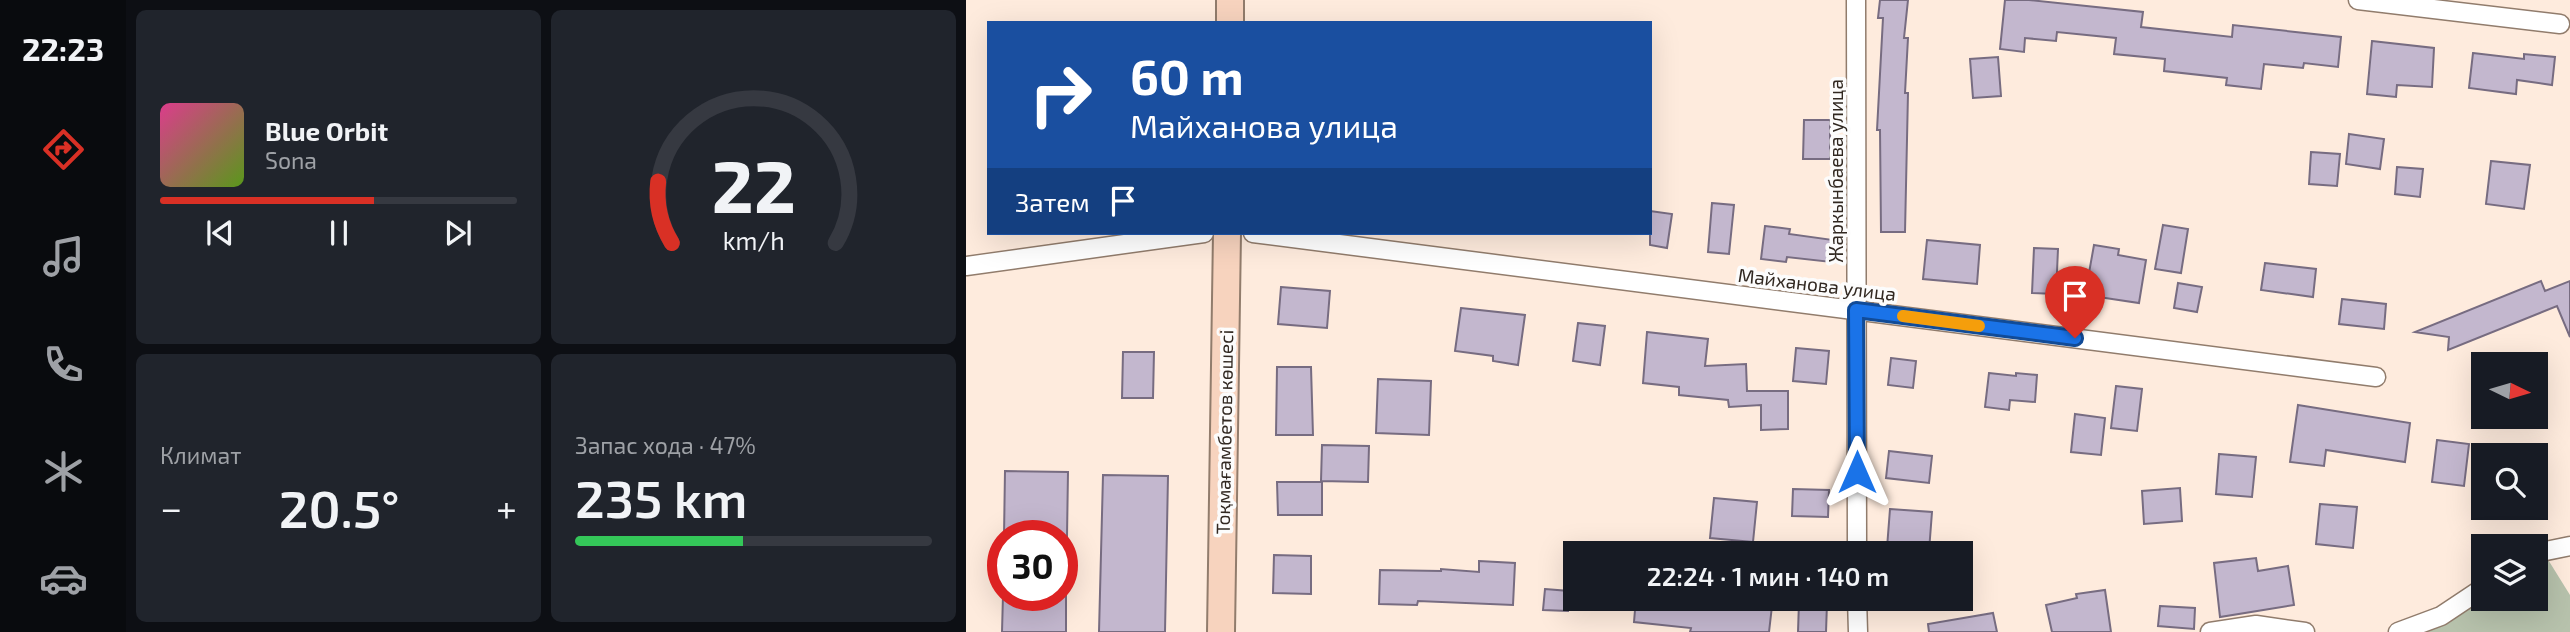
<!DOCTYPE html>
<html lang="ru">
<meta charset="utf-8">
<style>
body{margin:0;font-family:"Exo 2",sans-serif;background:#20242c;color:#f1f3f6;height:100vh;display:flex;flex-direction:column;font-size:26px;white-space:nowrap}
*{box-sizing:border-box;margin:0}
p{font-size:23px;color:#9ea1a6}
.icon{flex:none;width:38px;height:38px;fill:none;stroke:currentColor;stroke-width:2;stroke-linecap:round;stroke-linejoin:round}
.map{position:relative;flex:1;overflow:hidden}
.drawer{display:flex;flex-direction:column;gap:10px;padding:10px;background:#0d0f14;width:840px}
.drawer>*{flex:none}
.banner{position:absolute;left:21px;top:21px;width:665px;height:214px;border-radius:0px;box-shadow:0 7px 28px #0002;background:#1a4fa0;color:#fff;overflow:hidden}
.needle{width:46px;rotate:95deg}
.controls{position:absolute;left:1505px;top:352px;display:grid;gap:14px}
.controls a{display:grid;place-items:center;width:77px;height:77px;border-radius:0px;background:#171b24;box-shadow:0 7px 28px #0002;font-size:35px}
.speed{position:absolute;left:21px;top:520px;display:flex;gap:14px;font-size:35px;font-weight:700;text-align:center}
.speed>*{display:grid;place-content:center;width:91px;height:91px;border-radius:50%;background:#171b24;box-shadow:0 7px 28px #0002;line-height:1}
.speed .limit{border:10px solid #d22;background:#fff;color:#111}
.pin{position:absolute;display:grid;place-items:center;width:60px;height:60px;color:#fff;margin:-72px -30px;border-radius:50% 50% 50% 0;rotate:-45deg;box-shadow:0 0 7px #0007}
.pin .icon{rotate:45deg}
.me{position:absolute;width:77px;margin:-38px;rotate:0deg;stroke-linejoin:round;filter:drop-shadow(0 0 5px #0008)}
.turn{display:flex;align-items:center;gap:24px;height:147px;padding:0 28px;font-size:32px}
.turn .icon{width:91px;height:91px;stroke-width:2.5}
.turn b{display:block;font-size:49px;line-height:60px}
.then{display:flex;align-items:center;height:66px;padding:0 28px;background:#0003;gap:14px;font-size:26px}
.big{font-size:52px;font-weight:600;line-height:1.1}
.drawer .tile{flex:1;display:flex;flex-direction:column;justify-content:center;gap:10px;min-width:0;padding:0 24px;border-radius:10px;background:#20242c}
.drawer .dial{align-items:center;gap:0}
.dial svg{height:182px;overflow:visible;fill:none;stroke:#363941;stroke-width:7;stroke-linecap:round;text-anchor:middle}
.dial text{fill:#f1f3f6;stroke:none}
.song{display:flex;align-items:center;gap:21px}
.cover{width:84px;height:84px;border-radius:10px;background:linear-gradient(135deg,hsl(330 70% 55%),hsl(90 70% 35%))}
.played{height:7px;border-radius:4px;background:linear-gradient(90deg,#d93025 60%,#363941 60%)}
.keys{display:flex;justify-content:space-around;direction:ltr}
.heat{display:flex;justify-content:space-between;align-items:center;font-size:38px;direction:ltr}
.charge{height:10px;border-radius:5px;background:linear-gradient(90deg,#34c759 47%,#363941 0)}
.drawer .tiles{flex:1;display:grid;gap:10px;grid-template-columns:repeat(2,1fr)}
.trip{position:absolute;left:597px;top:541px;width:410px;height:70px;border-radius:0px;background:#171b24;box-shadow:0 7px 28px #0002;font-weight:600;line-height:70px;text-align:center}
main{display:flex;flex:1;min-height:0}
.tab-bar{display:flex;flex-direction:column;width:126px;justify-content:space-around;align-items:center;background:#090b0e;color:#9ea1a6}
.tab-bar .icon{width:49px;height:49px}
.tab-bar .current{color:#d93025}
.tab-bar b{font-size:32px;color:#f1f3f6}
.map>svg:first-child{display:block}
</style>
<main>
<nav class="tab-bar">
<b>22:23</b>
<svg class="icon current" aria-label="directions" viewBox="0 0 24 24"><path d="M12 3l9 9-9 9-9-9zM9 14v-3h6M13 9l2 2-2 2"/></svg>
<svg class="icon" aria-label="music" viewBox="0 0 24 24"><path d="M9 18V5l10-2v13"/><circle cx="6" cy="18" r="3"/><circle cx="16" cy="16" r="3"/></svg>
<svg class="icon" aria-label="phone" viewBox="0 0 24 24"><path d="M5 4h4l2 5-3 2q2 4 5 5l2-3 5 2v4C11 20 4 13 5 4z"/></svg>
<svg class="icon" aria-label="climate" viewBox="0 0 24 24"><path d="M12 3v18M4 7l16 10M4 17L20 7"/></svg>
<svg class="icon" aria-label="car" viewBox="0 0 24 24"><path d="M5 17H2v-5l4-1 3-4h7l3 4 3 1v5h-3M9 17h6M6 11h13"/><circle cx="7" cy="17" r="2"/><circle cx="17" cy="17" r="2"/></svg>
</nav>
<section class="drawer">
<div class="tiles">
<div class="tile">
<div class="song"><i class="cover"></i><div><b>Blue Orbit</b><p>Sona</p></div></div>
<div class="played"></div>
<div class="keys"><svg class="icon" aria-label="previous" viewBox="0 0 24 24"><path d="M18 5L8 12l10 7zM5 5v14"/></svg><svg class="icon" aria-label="pause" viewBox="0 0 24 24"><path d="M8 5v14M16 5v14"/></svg><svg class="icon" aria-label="next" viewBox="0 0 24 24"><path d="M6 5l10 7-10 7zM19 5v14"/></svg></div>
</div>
<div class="tile dial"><svg viewBox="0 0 100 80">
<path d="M14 69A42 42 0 1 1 86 69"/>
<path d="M14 69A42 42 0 0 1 8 42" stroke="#d93025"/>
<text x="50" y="56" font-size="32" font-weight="700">22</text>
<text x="50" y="72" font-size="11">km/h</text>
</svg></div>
<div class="tile"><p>Климат</p>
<div class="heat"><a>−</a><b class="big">20.5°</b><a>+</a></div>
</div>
<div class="tile"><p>Запас хода · 47%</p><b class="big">235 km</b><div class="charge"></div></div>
</div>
</section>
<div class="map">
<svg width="1604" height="632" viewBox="0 0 1604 632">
<rect width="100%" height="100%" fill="#feebdd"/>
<!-- green -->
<path fill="#b7c2ac" d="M1581,558L1604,595V632H1462L1517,598H1570V565Z"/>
<!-- building -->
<path fill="#c3b7ce" stroke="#776c81" stroke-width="2" d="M914,0H942L938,38H942L939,93H942L939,232H915L914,130H911L917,18H912Z
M1039,0H1063L1177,12L1175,27L1266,37L1267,25L1375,37L1372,67L1338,63L1337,68L1298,64L1295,89L1260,85L1261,78L1198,71L1199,59L1148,54L1150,38L1091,32L1090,41L1059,38L1058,52L1034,49Z
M1406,41L1468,48L1466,87L1431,85L1430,97L1401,94Z
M1507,53L1558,59V54L1589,57L1586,85L1551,80L1550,94L1503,88Z
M1032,57L1035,96L1007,98L1004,59Z
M838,120H864V159H837Z
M1383,134L1418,139L1414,169L1380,164Z
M1345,152L1374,154L1371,186L1343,184Z
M1525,161L1564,165L1558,209L1520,204Z
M1431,167L1457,169L1454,197L1429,194Z
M746,203L768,205L763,254L742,252Z
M684,211L706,214L701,248L684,245Z
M1197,225L1222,229L1215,273L1189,269Z
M799,226L824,229L823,234L867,240L865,262L821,257L820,262L795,259Z
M961,240L1014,245L1011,284L957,279Z
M1128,245L1153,249L1152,255L1180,260L1173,303L1119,295Z
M1068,248L1092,249L1090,294L1066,293Z
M1299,263L1350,269L1347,297L1295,290Z
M1575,281L1579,291L1604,281V337L1591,306L1482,350L1483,337L1449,332Z
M1212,283L1236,287L1231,312L1208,308Z
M315,287L364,291L361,328L312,324Z
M1376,299L1420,304L1418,329L1373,324Z
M495,308L559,315L552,365L527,361V356L489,351Z
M612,323L639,326L634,365L607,361Z
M681,332L742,339L739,366L780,364L781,391H822V429L795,430V405L763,407L762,400L713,395V387L677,383Z
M830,348L863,351L860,384L827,381Z
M157,352H188L187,398H156Z
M925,358L950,361L947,388L922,385Z
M311,367H345L347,435H310Z
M1023,373L1050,376V373L1071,375L1069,402L1044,400L1043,410L1019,407Z
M412,379L465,381L463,435L410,433Z
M1150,386L1176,389L1171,431L1145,428Z
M1332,405L1444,423L1439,462L1360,450L1358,466L1324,462Z
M1109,414L1139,418L1135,455L1105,452Z
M1471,440L1503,444L1498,486L1466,482Z
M356,445L403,446L402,482L355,481Z
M923,451L966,456L963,483L920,478Z
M1253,454L1290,457L1286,497L1250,494Z
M39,471L102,472L101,536H38Z
M137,475L202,476L199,632H133Z
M311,482H356V515H312Z
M1214,488L1216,521L1178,524L1176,491Z
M827,489L863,490L862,517L826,516Z
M748,498L791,502L787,542L744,538Z
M1354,504L1391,507L1387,548L1350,544Z
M924,509L966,512L963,551L921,548Z
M308,555L345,556V594L307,593Z
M1290,558L1292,571L1322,566L1328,605L1254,617L1248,563Z
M513,561L549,563L547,605L452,601L451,605L413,604L414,570L475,571V569L513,572Z
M579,589L603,591L602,611L577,610Z
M1139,590L1145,632H1086L1080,605L1111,598L1110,594Z
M37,595H100V632H36Z
M670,598H761V602L806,606L803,632H724L725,628L668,622Z
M833,602L861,603L860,632H832Z
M1194,606L1229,608L1228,629L1192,626Z
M1027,613L1031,632H963L962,624Z"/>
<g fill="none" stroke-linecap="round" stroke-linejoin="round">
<defs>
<path id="street" d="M890,0L891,553
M1392,0L1594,24
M287,233L1410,377
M0,266L238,233
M1570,553L1604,546
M891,598L892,632
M1244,632L1290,625L1339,632
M1432,632L1475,616L1517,588"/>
<path id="secondary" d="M264,23V0
M255,632L261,233"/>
</defs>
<!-- street casing -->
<use href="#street" stroke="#917c6c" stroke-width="21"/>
<!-- secondary casing -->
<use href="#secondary" stroke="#917c6c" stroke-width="30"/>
<!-- street -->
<use href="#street" stroke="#fff" stroke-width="18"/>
<!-- secondary -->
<use href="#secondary" stroke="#f7d3be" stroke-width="26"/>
</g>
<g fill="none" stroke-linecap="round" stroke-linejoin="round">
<defs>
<path id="route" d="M891,472L890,310L1109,338"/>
</defs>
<!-- route casing -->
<use href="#route" stroke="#114b97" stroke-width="18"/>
<!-- route -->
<use href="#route" stroke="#1a73e8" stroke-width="12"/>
<!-- slow -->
<path stroke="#f59e0b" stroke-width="12" d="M937,316L1013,326"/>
</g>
<g text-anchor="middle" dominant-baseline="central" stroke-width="7" stroke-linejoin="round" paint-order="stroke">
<!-- street labels -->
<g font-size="19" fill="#312821" stroke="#fcfcfc">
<text transform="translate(869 171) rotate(-90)">Жаркынбаева улица</text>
<text transform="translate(851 284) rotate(7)">Майханова улица</text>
<text transform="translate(258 432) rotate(-89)">Тоқмағамбетов көшесі</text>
</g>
</g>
</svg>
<div class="controls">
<a><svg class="needle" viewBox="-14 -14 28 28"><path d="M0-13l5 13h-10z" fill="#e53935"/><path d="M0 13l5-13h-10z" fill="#9ea1a6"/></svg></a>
<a><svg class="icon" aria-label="search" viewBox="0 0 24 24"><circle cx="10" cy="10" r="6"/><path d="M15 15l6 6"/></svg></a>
<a><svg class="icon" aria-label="layers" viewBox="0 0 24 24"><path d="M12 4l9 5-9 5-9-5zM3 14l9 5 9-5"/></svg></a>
</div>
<div class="speed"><div class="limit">30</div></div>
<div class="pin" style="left:1109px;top:338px;background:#d93025"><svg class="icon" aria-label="arrive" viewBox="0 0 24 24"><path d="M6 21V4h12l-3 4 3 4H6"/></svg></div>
<svg class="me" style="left:891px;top:472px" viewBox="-20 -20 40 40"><path d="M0-17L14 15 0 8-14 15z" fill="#1a73e8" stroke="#fff" stroke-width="4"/></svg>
<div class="trip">22:24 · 1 мин · 140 m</div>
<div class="banner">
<div class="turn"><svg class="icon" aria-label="right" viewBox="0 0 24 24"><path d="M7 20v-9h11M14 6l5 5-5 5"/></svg><div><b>60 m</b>Майханова улица</div></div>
<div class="then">Затем<svg class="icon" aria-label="arrive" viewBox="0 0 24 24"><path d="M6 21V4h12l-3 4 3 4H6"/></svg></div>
</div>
</div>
</main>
